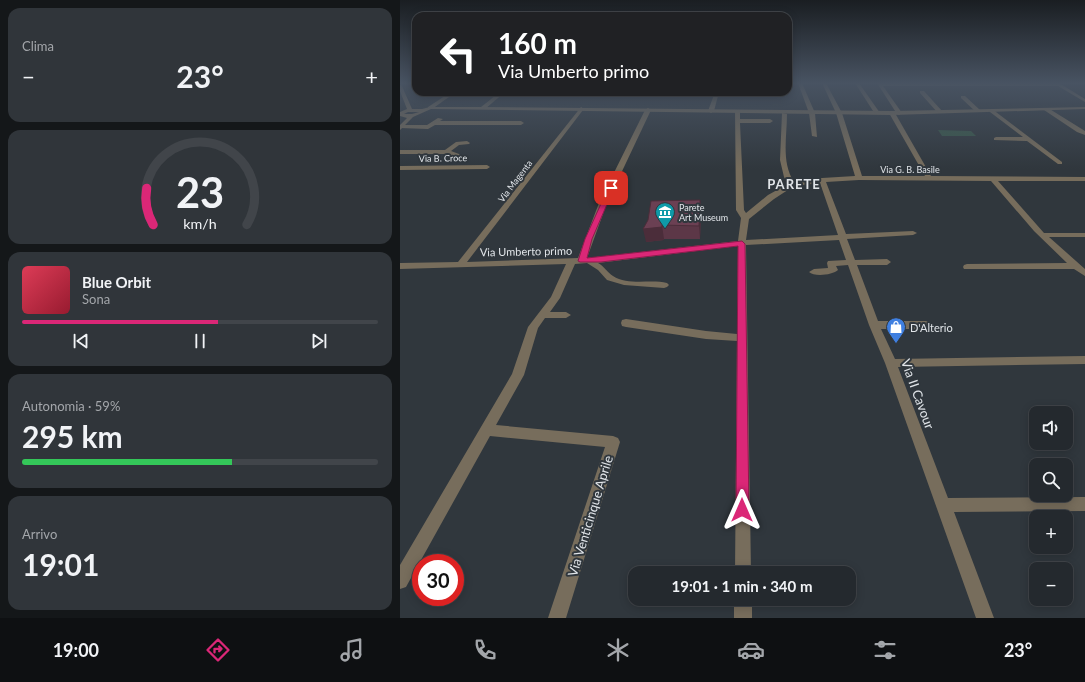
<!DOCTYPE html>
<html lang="it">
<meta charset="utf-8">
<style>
body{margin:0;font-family:Lato,sans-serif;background:#30353a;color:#f1f3f6;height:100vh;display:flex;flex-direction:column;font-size:15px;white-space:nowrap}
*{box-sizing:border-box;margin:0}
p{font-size:13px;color:#a3a6aa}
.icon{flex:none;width:22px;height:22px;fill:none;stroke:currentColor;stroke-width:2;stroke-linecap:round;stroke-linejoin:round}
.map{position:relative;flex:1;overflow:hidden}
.drawer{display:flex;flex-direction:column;gap:8px;padding:8px;background:#141719;width:400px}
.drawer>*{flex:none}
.top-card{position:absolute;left:12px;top:12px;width:380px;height:84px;border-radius:12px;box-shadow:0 2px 10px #0003,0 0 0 1px #41454a;background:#202124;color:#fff;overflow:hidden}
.tools{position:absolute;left:629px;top:406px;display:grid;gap:8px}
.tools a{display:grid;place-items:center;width:44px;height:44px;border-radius:8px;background:#24292e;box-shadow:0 2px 10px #0003,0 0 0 1px #41454a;font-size:20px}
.speed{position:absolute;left:12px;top:554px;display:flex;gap:8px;font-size:20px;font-weight:700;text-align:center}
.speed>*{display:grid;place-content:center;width:52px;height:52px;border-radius:50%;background:#24292e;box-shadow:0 2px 10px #0003,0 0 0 1px #41454a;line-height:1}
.speed .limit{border:6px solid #d22;background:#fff;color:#111}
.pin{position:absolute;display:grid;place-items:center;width:34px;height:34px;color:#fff;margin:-17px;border-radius:8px;box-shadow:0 2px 6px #0006}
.me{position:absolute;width:44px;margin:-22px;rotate:0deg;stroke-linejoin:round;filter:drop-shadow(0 0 3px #0008)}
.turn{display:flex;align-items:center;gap:14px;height:84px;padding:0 20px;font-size:18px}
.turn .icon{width:52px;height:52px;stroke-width:2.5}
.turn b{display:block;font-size:28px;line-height:34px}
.big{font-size:30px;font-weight:700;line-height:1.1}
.drawer .card{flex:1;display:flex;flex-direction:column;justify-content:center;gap:6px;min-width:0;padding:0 14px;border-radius:12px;background:#30353a}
.drawer .dial{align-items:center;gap:0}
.dial svg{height:104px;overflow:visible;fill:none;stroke:#41454a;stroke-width:7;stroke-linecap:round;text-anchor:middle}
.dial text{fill:#f1f3f6;stroke:none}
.song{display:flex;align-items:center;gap:12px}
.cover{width:48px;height:48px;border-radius:6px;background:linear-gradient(135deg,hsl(350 70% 55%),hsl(350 70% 35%))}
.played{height:4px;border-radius:2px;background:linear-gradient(90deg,#db2777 55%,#41454a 55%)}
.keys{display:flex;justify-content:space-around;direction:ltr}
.heat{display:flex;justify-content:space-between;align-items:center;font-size:22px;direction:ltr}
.charge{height:6px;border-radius:3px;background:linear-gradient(90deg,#34c759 59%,#41454a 0)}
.trip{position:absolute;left:228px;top:566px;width:228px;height:40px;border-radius:12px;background:#24292e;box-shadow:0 2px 10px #0003,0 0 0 1px #41454a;font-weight:700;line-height:40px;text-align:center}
.menu{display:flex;height:64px;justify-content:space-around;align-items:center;background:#0e1012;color:#a3a6aa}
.menu .icon{width:28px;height:28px}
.menu .on{color:#db2777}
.menu b{font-size:18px;color:#f1f3f6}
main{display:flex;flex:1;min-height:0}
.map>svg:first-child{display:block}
</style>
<main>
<section class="drawer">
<div class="card"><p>Clima</p>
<div class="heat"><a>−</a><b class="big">23°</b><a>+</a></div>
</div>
<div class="card dial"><svg viewBox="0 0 100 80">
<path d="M14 69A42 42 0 1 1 86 69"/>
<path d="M14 69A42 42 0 0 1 9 41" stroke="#db2777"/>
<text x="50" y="56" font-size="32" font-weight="700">23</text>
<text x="50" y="72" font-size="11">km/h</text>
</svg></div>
<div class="card">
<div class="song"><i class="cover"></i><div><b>Blue Orbit</b><p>Sona</p></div></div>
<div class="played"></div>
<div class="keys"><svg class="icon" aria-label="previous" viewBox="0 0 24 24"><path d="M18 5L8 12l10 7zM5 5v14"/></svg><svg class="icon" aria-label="pause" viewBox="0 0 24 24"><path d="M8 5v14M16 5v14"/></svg><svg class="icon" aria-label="next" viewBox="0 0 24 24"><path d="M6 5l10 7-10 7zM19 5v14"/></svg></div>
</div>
<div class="card"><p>Autonomia · 59%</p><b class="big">295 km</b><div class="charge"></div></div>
<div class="card"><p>Arrivo</p><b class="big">19:01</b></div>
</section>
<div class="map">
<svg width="685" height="618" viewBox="0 0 685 618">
<rect width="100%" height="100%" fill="#30373d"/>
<!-- green -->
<path fill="#385749" d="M538,130L571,131L576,136H542Z"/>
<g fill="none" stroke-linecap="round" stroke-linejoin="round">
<!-- minor -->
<path fill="#776d5c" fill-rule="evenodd" d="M398,83H402L415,113L417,137L412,136L409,113Z
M422,83H426L442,113L462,176H525L489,113L492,111L495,113L531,176L685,177V181H598L644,233H685V237H649L685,269V276L674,269H564L563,267L564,265L567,264L667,263L634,231L591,181L459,180L426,182L446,234L513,231L517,233L513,235L447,239L455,260L487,259L491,262L487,265H457L478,321H526L530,322L531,325L530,328L526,329H481L495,359L685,356V364L498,367L548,498L685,497V511L554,512L594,618H576L485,363L469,325L448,265L436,266L438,270C433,275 414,277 409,272L414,269L428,268L427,263L428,261L446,260L439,240L346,245L351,573H335L337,341L306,339L226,327L222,326L221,323L222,320L226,319L306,331L337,334L338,246L198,263C204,266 207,272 213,276C228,286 251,279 267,283L269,285L267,287L264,288L224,285L207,280L198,270L187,263L175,264L160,298L150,312H166L171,315L166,318H145L138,328L124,375L96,425L213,436L218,438L220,442L166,618H148L205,447L90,436L6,587L0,589V565L112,374L128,327L151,297L166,264L0,269V263L58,262L181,107L184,109L183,110L67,262L178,258L199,203L245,110L248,108L251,110L207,203L187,258L338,241L341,218L336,210L335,110L340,111V119H370L373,121L370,123H340L344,210L346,213L368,195L388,184L384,177L380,160L382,113L387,114C387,137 381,162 394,182L422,178L455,176L436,113ZM420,183L438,235L346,240L349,219L374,199L394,186Z
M455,83H459L480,113L479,114H475Z
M477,83H659L685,99V102L658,86H483L502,113L499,115L497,114Z
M520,91H524L542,111V113H538L520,93Z
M51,92H56L32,109H28V107Z
M100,92H105L85,109H81V107Z
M315,92H319L314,111L311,113L308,111Z
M561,96H565L580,110V112H576L561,98Z
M644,108H648L685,131V135L677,132L644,110Z
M592,109L662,162V164H658L627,141L594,140V138L596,137H623L590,112V110Z
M38,118L43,119L40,121H121L124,123L121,125H35L28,129L0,128V126L2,125H27Z
M67,141L70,143L69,144L59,145L51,151L59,154L62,158L59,160L55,156L46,154H0V150H45L56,142Z
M0,166L87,165L90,167L87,169L0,170Z
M334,599H352V618H334Z"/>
<!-- tertiary -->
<path fill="#776d5c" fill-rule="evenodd" d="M0,85L2,86L12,109H22L30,107H79L492,111L685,107V109L492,115L31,109L13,117L0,130V125L7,118L0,116V112L7,109L0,91ZM8,112H19L12,114H4Z"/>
</g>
<!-- wall -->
<path fill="#5c3747" d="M300,200L301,213L300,239H264V240L246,242L248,220Z"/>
<!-- shaded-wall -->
<path fill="#4b2d3a" d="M300,200L301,213L300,239L299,226Z
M262,225L264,239V240L246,242L243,229Z"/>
<!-- building -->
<path fill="#6b4053" stroke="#4b2d3a" d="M300,200L299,226L262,225V227L243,229L248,220L251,201Z"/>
<!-- sky -->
<linearGradient id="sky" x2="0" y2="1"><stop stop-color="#1a1e22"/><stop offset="0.49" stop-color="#485362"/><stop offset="1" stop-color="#485362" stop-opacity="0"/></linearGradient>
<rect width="685" height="169" fill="url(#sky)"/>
<!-- route -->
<path fill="#db2777" stroke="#8e194d" d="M209,186L214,188L192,239L187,258L342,241L345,244L349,510L347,515L342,517L338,515L336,510L338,246L201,262H180L178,261L185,239Z"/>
<!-- icons -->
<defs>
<symbol id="museum-pin" viewBox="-11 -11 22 30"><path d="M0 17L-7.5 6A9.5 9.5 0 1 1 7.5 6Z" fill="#0f9aa8" stroke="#30373d"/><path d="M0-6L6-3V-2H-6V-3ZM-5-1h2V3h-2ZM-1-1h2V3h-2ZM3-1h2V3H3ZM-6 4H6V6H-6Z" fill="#fff"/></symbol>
<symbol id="shop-pin" viewBox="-11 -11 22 30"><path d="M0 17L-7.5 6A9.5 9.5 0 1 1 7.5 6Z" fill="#3f7fe0" stroke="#30373d"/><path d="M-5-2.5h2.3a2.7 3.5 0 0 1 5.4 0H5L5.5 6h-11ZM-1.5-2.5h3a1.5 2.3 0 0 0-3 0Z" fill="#fff"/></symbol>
</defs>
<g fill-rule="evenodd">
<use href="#museum-pin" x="254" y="201" width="22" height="30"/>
<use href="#shop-pin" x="485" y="316" width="22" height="30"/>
</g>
<g text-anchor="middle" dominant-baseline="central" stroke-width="4" stroke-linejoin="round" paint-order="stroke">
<!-- far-street labels -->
<g font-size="9" fill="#e1e5e9" stroke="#30373d">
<text transform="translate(43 158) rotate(-1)">Via B. Croce</text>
<text x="510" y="169">Via G. B. Basile</text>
<text transform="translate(115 181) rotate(-53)">Via Magenta</text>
</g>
<!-- far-poi labels -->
<g font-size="9" fill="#e1e5e9" stroke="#30373d" text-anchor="start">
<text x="279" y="207">Parete<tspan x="279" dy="10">Art Museum</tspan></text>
</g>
<!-- street labels -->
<g font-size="11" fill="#e1e5e9" stroke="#30373d">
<text transform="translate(126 251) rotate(-1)">Via Umberto primo</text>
</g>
<!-- poi labels -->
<g font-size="11" fill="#e1e5e9" stroke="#30373d" text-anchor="start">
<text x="510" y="327">D'Alterio</text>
</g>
<!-- far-district labels -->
<g font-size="13" font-weight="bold" letter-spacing="1" fill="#e1e5e9" stroke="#30373d">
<text x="394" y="184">PARETE</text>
</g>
<!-- near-street labels -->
<g font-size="13" fill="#e1e5e9" stroke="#30373d">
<text transform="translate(518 394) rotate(70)">Via II Cavour</text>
<text transform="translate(190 516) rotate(-73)">Via Venticinque Aprile</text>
</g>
</g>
</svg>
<div class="tools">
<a><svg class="icon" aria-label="sound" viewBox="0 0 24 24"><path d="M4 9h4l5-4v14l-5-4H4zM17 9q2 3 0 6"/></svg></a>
<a><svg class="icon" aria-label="search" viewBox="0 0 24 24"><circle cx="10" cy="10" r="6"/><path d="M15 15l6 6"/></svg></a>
<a>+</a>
<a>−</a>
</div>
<div class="speed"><div class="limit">30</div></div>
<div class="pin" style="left:211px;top:188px;background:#d93025"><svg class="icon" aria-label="arrive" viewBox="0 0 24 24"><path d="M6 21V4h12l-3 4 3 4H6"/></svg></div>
<svg class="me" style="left:342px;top:510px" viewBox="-20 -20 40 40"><path d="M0-17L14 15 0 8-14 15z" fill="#db2777" stroke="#fff" stroke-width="4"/></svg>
<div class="trip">19:01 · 1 min · 340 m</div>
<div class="top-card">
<div class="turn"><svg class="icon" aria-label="left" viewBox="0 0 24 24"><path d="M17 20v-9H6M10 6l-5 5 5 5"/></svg><div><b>160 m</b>Via Umberto primo</div></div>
</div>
</div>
</main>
<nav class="menu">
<b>19:00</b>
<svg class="icon on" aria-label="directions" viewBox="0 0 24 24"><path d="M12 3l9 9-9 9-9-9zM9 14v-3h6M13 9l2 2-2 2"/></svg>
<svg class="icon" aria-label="music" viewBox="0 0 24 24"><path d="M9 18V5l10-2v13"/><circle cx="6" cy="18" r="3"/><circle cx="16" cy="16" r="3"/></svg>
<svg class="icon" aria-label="phone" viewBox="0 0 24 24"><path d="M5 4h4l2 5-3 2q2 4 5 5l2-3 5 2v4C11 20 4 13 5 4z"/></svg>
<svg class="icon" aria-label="climate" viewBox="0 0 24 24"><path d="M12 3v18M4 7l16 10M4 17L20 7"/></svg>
<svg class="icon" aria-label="car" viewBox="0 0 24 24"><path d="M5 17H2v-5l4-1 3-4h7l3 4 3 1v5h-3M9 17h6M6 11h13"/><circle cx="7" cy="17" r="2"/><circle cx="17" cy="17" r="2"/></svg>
<svg class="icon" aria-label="filters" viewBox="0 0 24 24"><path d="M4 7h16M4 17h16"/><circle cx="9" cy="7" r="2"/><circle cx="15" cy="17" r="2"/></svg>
<b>23°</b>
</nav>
